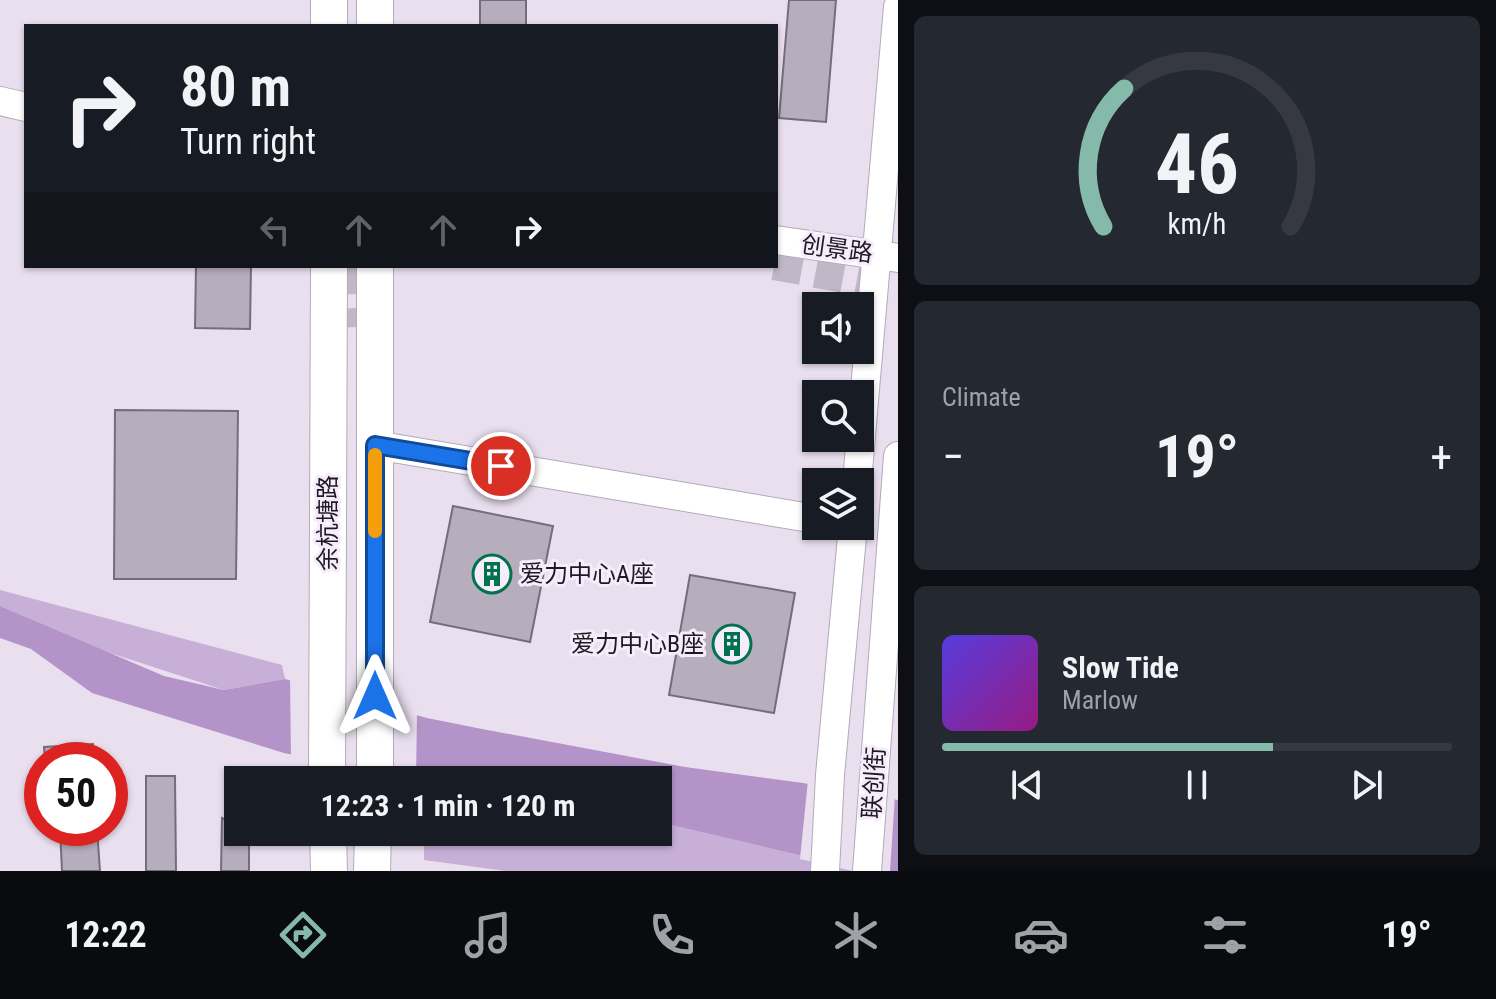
<!DOCTYPE html>
<meta charset="utf-8">
<style>
body{margin:0;font-family:"Roboto Condensed","Noto Sans SC",sans-serif;background:#242831;color:#f1f3f6;height:100vh;display:flex;flex-direction:column;font-size:30px;white-space:nowrap}
*{box-sizing:border-box;margin:0}
p{font-size:26px;color:#9ea1a6}
.icon{flex:none;width:44px;height:44px;fill:none;stroke:currentColor;stroke-width:2;stroke-linecap:round;stroke-linejoin:round}
.map{position:relative;flex:1;overflow:hidden}
.sheet{display:flex;flex-direction:column;gap:16px;padding:16px;background:#0d0f14;width:598px}
.sheet>*{flex:none}
.top-card{position:absolute;left:24px;top:24px;width:754px;height:244px;border-radius:0px;box-shadow:0 2px 6px #0004;background:#171b24;color:#f1f3f6;overflow:hidden}
.controls{position:absolute;left:802px;top:292px;display:grid;gap:16px}
.controls a{display:grid;place-items:center;width:72px;height:72px;border-radius:0px;background:#171b24;box-shadow:0 2px 6px #0004;font-size:40px}
.speed{position:absolute;left:24px;top:742px;display:flex;gap:16px;font-size:40px;font-weight:700;text-align:center}
.speed>*{display:grid;place-content:center;width:104px;height:104px;border-radius:50%;background:#171b24;box-shadow:0 2px 6px #0004;line-height:1}
.speed .limit{border:12px solid #d22;background:#fff;color:#111}
.pin{position:absolute;display:grid;place-items:center;width:68px;height:68px;color:#fff;margin:-34px;border:4px solid #fff;border-radius:50%;box-shadow:0 2px 8px #0007}
.me{position:absolute;width:88px;margin:-44px;rotate:0deg;stroke-linejoin:round;filter:drop-shadow(0 0 6px #0008)}
.turn{display:flex;align-items:center;gap:28px;height:168px;padding:0 24px;font-size:36px}
.turn .icon{width:104px;height:104px;stroke-width:2.5}
.turn b{display:block;font-size:56px;line-height:68px}
.lanes{display:flex;align-items:center;height:76px;padding:0 24px;background:#0003;justify-content:center;gap:40px;direction:ltr}
.lanes .off{opacity:.35}
.big{font-size:60px;font-weight:700;line-height:1.1}
.sheet .widget{flex:1;display:flex;flex-direction:column;justify-content:center;gap:12px;min-width:0;padding:0 28px;border-radius:12px;background:#242831}
.sheet .dial{align-items:center;gap:0}
.dial svg{height:208px;overflow:visible;fill:none;stroke:#363941;stroke-width:7;stroke-linecap:round;text-anchor:middle}
.dial text{fill:#f1f3f6;stroke:none}
.song{display:flex;align-items:center;gap:24px}
.cover{width:96px;height:96px;border-radius:12px;background:linear-gradient(135deg,hsl(250 70% 55%),hsl(310 70% 35%))}
.played{height:8px;border-radius:4px;background:linear-gradient(90deg,#85b9aa 65%,#363941 65%)}
.keys{display:flex;justify-content:space-around;direction:ltr}
.heat{display:flex;justify-content:space-between;align-items:center;font-size:44px;direction:ltr}
.trip{position:absolute;left:224px;top:766px;width:448px;height:80px;border-radius:0px;background:#171b24;box-shadow:0 2px 6px #0004;font-weight:700;line-height:80px;text-align:center}
.tab-bar{display:flex;height:128px;justify-content:space-around;align-items:center;background:#090b0e;color:#9ea1a6}
.tab-bar .icon{width:56px;height:56px}
.tab-bar .current{color:#85b9aa}
.tab-bar b{font-size:36px;color:#f1f3f6}
main{display:flex;flex:1;min-height:0}
.map>svg:first-child{display:block}
</style>
<main>
<div class="map">
<svg width="898" height="871" viewBox="0 0 898 871">
<rect width="100%" height="100%" fill="#e9dfef"/>
<!-- green -->
<path fill="#c8afd7" d="M0,590L282,665L285,679L224,690L101,650L0,606Z
M658,822L867,871H506L424,860V832H658Z"/>
<!-- water -->
<path fill="#b493c9" d="M0,606L164,676L224,690L285,679L427,718L482,729L685,767L803,783L898,800V871H867L658,822V780H418L284,753L92,693L31,649L0,638Z"/>
<!-- pier -->
<path fill="#e9dfef" d="M290,677L417,711L416,780H397L291,759Z
M808,780L895,795L890,871H853L800,859Z"/>
<!-- building -->
<path fill="#b7aebd" stroke="#756d7a" stroke-width="2" d="M480,0H526V26H480Z
M789,0H836L826,122L779,118Z
M196,266H251L250,329L195,328Z
M115,410L238,411L236,579H114Z
M453,506L553,526L530,642L430,622Z
M690,575L795,593L774,713L669,695Z
M93,744V760H45L44,747Z
M146,776H175L176,871H146Z
M222,818L238,826V832H249V871H221Z
M60,828H97L100,871H62Z"/>
<g fill="none" stroke-linecap="round" stroke-linejoin="round">
<!-- minor-tunnel -->
<path stroke="#c0b8c6" stroke-width="28" stroke-dasharray="28 14" stroke-linecap="butt" d="M356,266L358,327
M774,266L898,289"/>
<defs>
<path id="minor" d="M0,101L26,107
M776,240L898,258
M375,445L816,519
M857,482L898,7
M825,871L830,775L853,526
M867,871L898,456"/>
<path id="major" d="M375,0V26
M329,26V0
M327,780L329,266
M375,780V266
M328,832L329,871
M372,871L373,832"/>
</defs>
<!-- minor casing -->
<use href="#minor" stroke="#b3aab9" stroke-width="30"/>
<!-- major casing -->
<use href="#major" stroke="#b3aab9" stroke-width="38"/>
<!-- minor -->
<use href="#minor" stroke="#fff" stroke-width="28"/>
<!-- major -->
<use href="#major" stroke="#fff" stroke-width="36"/>
</g>
<g fill="none" stroke-linecap="round" stroke-linejoin="round">
<defs>
<path id="route" d="M375,696V445L501,466"/>
</defs>
<!-- route casing -->
<use href="#route" stroke="#114b97" stroke-width="20"/>
<!-- route -->
<use href="#route" stroke="#1a73e8" stroke-width="14"/>
<!-- slow -->
<path stroke="#f59e0b" stroke-width="14" d="M375,455V531"/>
</g>
<!-- icons -->
<defs>
<symbol id="building-ring" viewBox="-11 -11 22 22"><circle r="9.5" fill="#f6ecfc" stroke="#00734e" stroke-width="1.5"/><path d="M-4-6H4V6H1V3H-1V6H-4ZM-2.5-4.3h1.7v1.8h-1.7ZM.8-4.3h1.7v1.8H.8ZM-2.5-1h1.7V.8h-1.7ZM.8-1h1.7V.8H.8Z" fill="#00734e"/></symbol>
</defs>
<g fill-rule="evenodd">
<use href="#building-ring" x="470" y="552" width="44" height="44"/>
<use href="#building-ring" x="710" y="622" width="44" height="44"/>
</g>
<g text-anchor="middle" dominant-baseline="central" stroke-width="6" stroke-linejoin="round" paint-order="stroke">
<!-- street labels -->
<g font-size="24" fill="#1e1b20" stroke="#f6ecfc">
<text transform="translate(837 249) rotate(8)">创景路</text>
<text transform="translate(328 523) rotate(-90)">余杭塘路</text>
<text transform="translate(874 783) rotate(-86)">联创街</text>
</g>
<!-- poi labels -->
<g font-size="24" fill="#1e1b20" stroke="#f6ecfc" text-anchor="start">
<text x="520" y="574">爱力中心A座</text>
<text x="704" y="644" text-anchor="end">爱力中心B座</text>
</g>
</g>
</svg>
<div class="controls">
<a><svg class="icon" aria-label="sound" viewBox="0 0 24 24"><path d="M4 9h4l5-4v14l-5-4H4zM17 9q2 3 0 6"/></svg></a>
<a><svg class="icon" aria-label="search" viewBox="0 0 24 24"><circle cx="10" cy="10" r="6"/><path d="M15 15l6 6"/></svg></a>
<a><svg class="icon" aria-label="layers" viewBox="0 0 24 24"><path d="M12 4l9 5-9 5-9-5zM3 14l9 5 9-5"/></svg></a>
</div>
<div class="speed"><div class="limit">50</div></div>
<div class="pin" style="left:501px;top:466px;background:#d93025"><svg class="icon" aria-label="arrive" viewBox="0 0 24 24"><path d="M6 21V4h12l-3 4 3 4H6"/></svg></div>
<svg class="me" style="left:375px;top:696px" viewBox="-20 -20 40 40"><path d="M0-17L14 15 0 8-14 15z" fill="#1a73e8" stroke="#fff" stroke-width="4"/></svg>
<div class="trip">12:23 · 1 min · 120 m</div>
<div class="top-card">
<div class="turn"><svg class="icon" aria-label="right" viewBox="0 0 24 24"><path d="M7 20v-9h11M14 6l5 5-5 5"/></svg><div><b>80 m</b>Turn right</div></div>
<div class="lanes"><svg class="icon off" aria-label="left" viewBox="0 0 24 24"><path d="M17 20v-9H6M10 6l-5 5 5 5"/></svg><svg class="icon off" aria-label="ahead" viewBox="0 0 24 24"><path d="M12 20V5M6 11l6-6 6 6"/></svg><svg class="icon off" aria-label="ahead" viewBox="0 0 24 24"><path d="M12 20V5M6 11l6-6 6 6"/></svg><svg class="icon" aria-label="right" viewBox="0 0 24 24"><path d="M7 20v-9h11M14 6l5 5-5 5"/></svg></div>
</div>
</div>
<section class="sheet">
<div class="widget dial"><svg viewBox="0 0 100 80">
<path d="M14 69A42 42 0 1 1 86 69"/>
<path d="M14 69A42 42 0 0 1 22 16" stroke="#85b9aa"/>
<text x="50" y="56" font-size="32" font-weight="700">46</text>
<text x="50" y="72" font-size="11">km/h</text>
</svg></div>
<div class="widget"><p>Climate</p>
<div class="heat"><a>−</a><b class="big">19°</b><a>+</a></div>
</div>
<div class="widget">
<div class="song"><i class="cover"></i><div><b>Slow Tide</b><p>Marlow</p></div></div>
<div class="played"></div>
<div class="keys"><svg class="icon" aria-label="previous" viewBox="0 0 24 24"><path d="M18 5L8 12l10 7zM5 5v14"/></svg><svg class="icon" aria-label="pause" viewBox="0 0 24 24"><path d="M8 5v14M16 5v14"/></svg><svg class="icon" aria-label="next" viewBox="0 0 24 24"><path d="M6 5l10 7-10 7zM19 5v14"/></svg></div>
</div>
</section>
</main>
<nav class="tab-bar">
<b>12:22</b>
<svg class="icon current" aria-label="directions" viewBox="0 0 24 24"><path d="M12 3l9 9-9 9-9-9zM9 14v-3h6M13 9l2 2-2 2"/></svg>
<svg class="icon" aria-label="music" viewBox="0 0 24 24"><path d="M9 18V5l10-2v13"/><circle cx="6" cy="18" r="3"/><circle cx="16" cy="16" r="3"/></svg>
<svg class="icon" aria-label="phone" viewBox="0 0 24 24"><path d="M5 4h4l2 5-3 2q2 4 5 5l2-3 5 2v4C11 20 4 13 5 4z"/></svg>
<svg class="icon" aria-label="climate" viewBox="0 0 24 24"><path d="M12 3v18M4 7l16 10M4 17L20 7"/></svg>
<svg class="icon" aria-label="car" viewBox="0 0 24 24"><path d="M5 17H2v-5l4-1 3-4h7l3 4 3 1v5h-3M9 17h6M6 11h13"/><circle cx="7" cy="17" r="2"/><circle cx="17" cy="17" r="2"/></svg>
<svg class="icon" aria-label="filters" viewBox="0 0 24 24"><path d="M4 7h16M4 17h16"/><circle cx="9" cy="7" r="2"/><circle cx="15" cy="17" r="2"/></svg>
<b>19°</b>
</nav>
